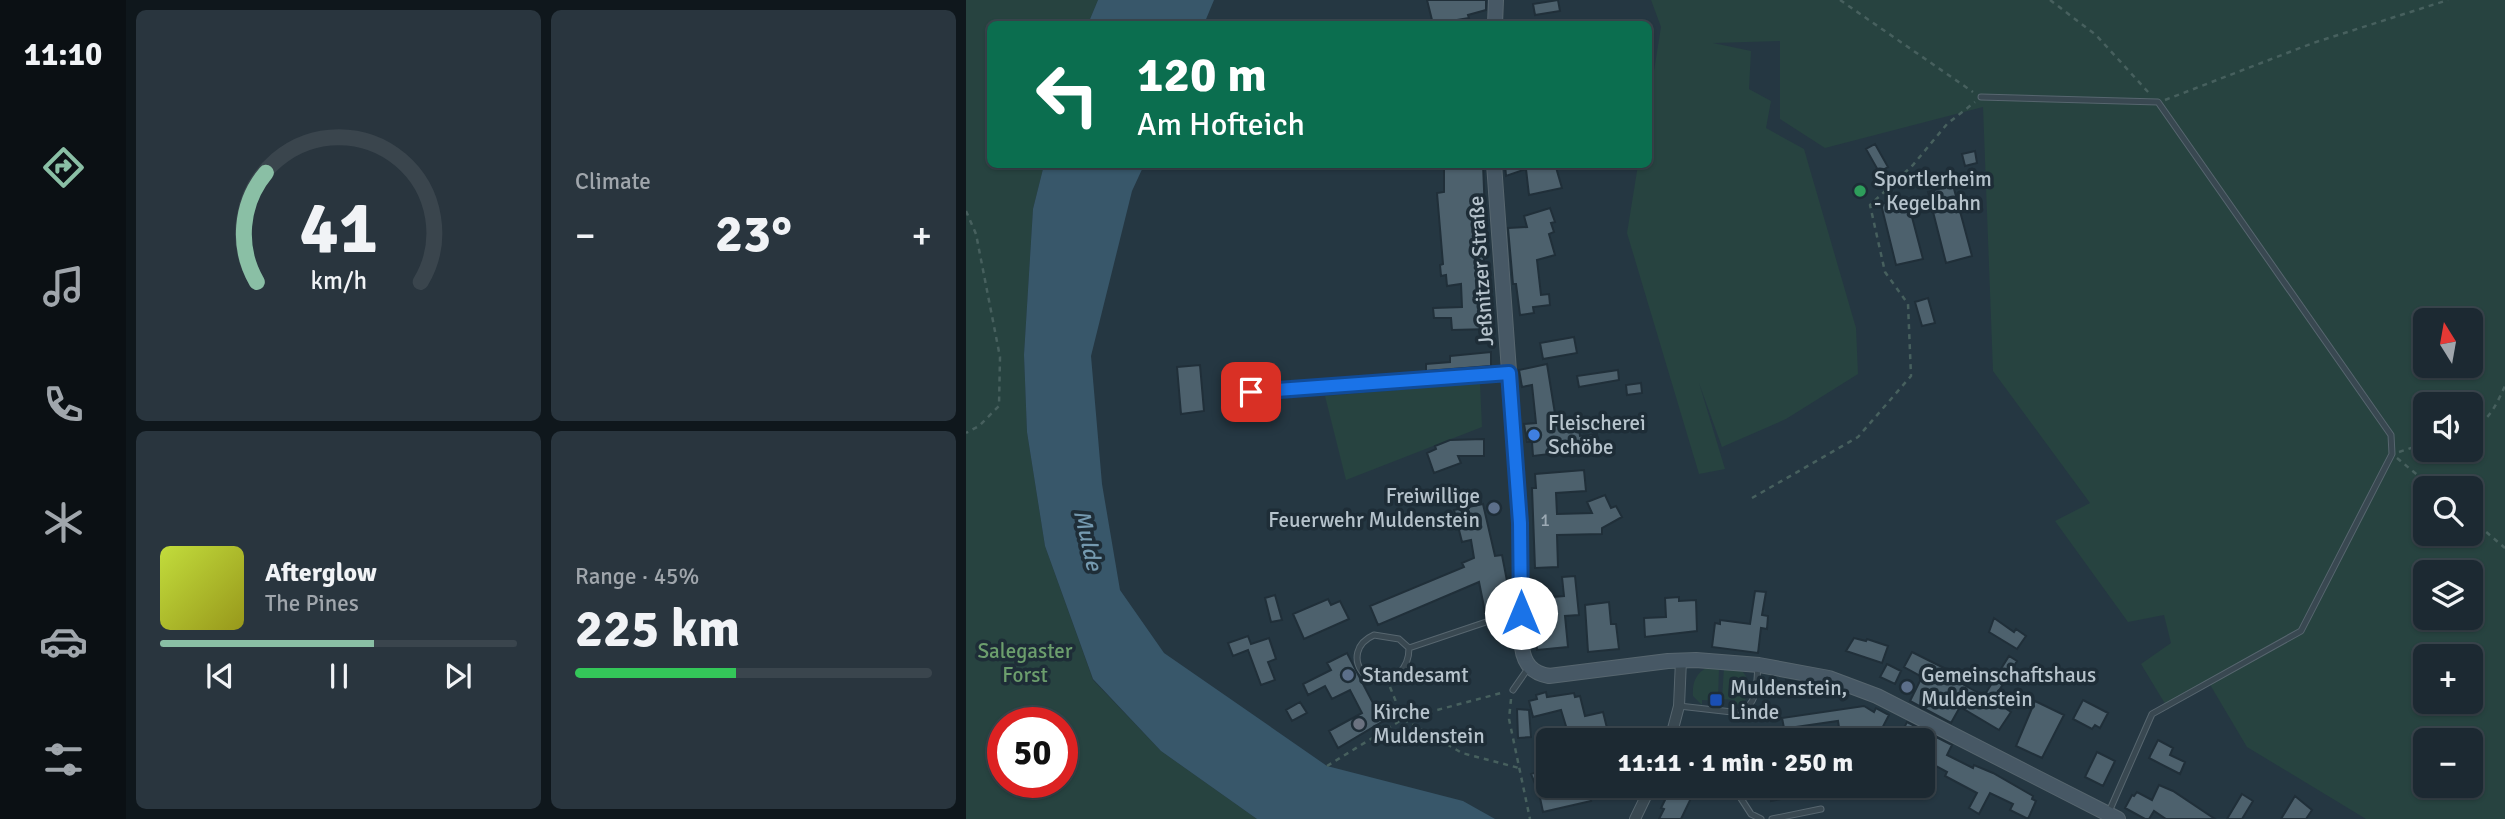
<!DOCTYPE html>
<meta charset="utf-8">
<style>
body{margin:0;font-family:Signika,sans-serif;background:#29353e;color:#f1f3f6;height:100vh;display:flex;flex-direction:column;font-size:26px;white-space:nowrap}
*{box-sizing:border-box;margin:0}
p{font-size:23px;color:#a0a6ac}
.icon{flex:none;width:38px;height:38px;fill:none;stroke:currentColor;stroke-width:2;stroke-linecap:round;stroke-linejoin:round}
.map{position:relative;flex:1;overflow:hidden}
.details{display:flex;flex-direction:column;gap:10px;padding:10px;background:#0f171c;width:840px}
.details>*{flex:none}
.banner{position:absolute;left:21px;top:21px;width:665px;height:147px;border-radius:10px;box-shadow:0 2px 5px #0004,0 0 0 2px #3a454d;background:#0b6e4f;color:#fff;overflow:hidden}
.needle{width:46px;rotate:349deg}
.controls{position:absolute;left:1447px;top:308px;display:grid;gap:14px}
.controls a{display:grid;place-items:center;width:70px;height:70px;border-radius:10px;background:#1c2932;box-shadow:0 2px 5px #0004,0 0 0 2px #3a454d;font-size:35px}
.speed{position:absolute;left:21px;top:707px;display:flex;gap:14px;font-size:35px;font-weight:700;text-align:center}
.speed>*{display:grid;place-content:center;width:91px;height:91px;border-radius:50%;background:#1c2932;box-shadow:0 2px 5px #0004,0 0 0 2px #3a454d;line-height:1}
.speed .limit{border:10px solid #d22;background:#fff;color:#111}
.pin{position:absolute;display:grid;place-items:center;width:60px;height:60px;color:#fff;margin:-30px;border-radius:14px;box-shadow:0 4px 10px #0006}
.me{position:absolute;width:77px;margin:-38px;rotate:0deg;stroke-linejoin:round;filter:drop-shadow(0 0 5px #0008)}
.turn{display:flex;align-items:center;gap:24px;height:147px;padding:0 35px;font-size:32px}
.turn .icon{width:91px;height:91px;stroke-width:2.5}
.turn b{display:block;font-size:49px;line-height:60px}
.big{font-size:52px;font-weight:700;line-height:1.1}
.details .tile{flex:1;display:flex;flex-direction:column;justify-content:center;gap:10px;min-width:0;padding:0 24px;border-radius:10px;background:#29353e}
.details .dial{align-items:center;gap:0}
.dial svg{height:182px;overflow:visible;fill:none;stroke:#3a454d;stroke-width:7;stroke-linecap:round;text-anchor:middle}
.dial text{fill:#f1f3f6;stroke:none}
.song{display:flex;align-items:center;gap:21px}
.cover{width:84px;height:84px;border-radius:10px;background:linear-gradient(135deg,hsl(70 70% 55%),hsl(60 70% 35%))}
.played{height:7px;border-radius:4px;background:linear-gradient(90deg,#8abfa5 60%,#3a454d 60%)}
.keys{display:flex;justify-content:space-around;direction:ltr}
.heat{display:flex;justify-content:space-between;align-items:center;font-size:38px;direction:ltr}
.charge{height:10px;border-radius:5px;background:linear-gradient(90deg,#34c759 45%,#3a454d 0)}
.details .tiles{flex:1;display:grid;gap:10px;grid-template-columns:repeat(2,1fr)}
.trip{position:absolute;left:570px;top:728px;width:399px;height:70px;border-radius:10px;background:#1c2932;box-shadow:0 2px 5px #0004,0 0 0 2px #3a454d;font-weight:700;line-height:70px;text-align:center}
main{display:flex;flex:1;min-height:0}
.dock{display:flex;flex-direction:column;width:126px;justify-content:space-around;align-items:center;background:#0b1014;color:#a0a6ac}
.dock .icon{width:49px;height:49px}
.dock .selected{color:#8abfa5}
.dock b{font-size:32px;color:#f1f3f6}
.map>svg:first-child{display:block}
</style>
<main>
<nav class="dock">
<b>11:10</b>
<svg class="icon selected" aria-label="directions" viewBox="0 0 24 24"><path d="M12 3l9 9-9 9-9-9zM9 14v-3h6M13 9l2 2-2 2"/></svg>
<svg class="icon" aria-label="music" viewBox="0 0 24 24"><path d="M9 18V5l10-2v13"/><circle cx="6" cy="18" r="3"/><circle cx="16" cy="16" r="3"/></svg>
<svg class="icon" aria-label="phone" viewBox="0 0 24 24"><path d="M5 4h4l2 5-3 2q2 4 5 5l2-3 5 2v4C11 20 4 13 5 4z"/></svg>
<svg class="icon" aria-label="climate" viewBox="0 0 24 24"><path d="M12 3v18M4 7l16 10M4 17L20 7"/></svg>
<svg class="icon" aria-label="car" viewBox="0 0 24 24"><path d="M5 17H2v-5l4-1 3-4h7l3 4 3 1v5h-3M9 17h6M6 11h13"/><circle cx="7" cy="17" r="2"/><circle cx="17" cy="17" r="2"/></svg>
<svg class="icon" aria-label="filters" viewBox="0 0 24 24"><path d="M4 7h16M4 17h16"/><circle cx="9" cy="7" r="2"/><circle cx="15" cy="17" r="2"/></svg>
</nav>
<section class="details">
<div class="tiles">
<div class="tile dial"><svg viewBox="0 0 100 80">
<path d="M14 69A42 42 0 1 1 86 69"/>
<path d="M14 69A42 42 0 0 1 18 21" stroke="#8abfa5"/>
<text x="50" y="56" font-size="32" font-weight="700">41</text>
<text x="50" y="72" font-size="11">km/h</text>
</svg></div>
<div class="tile"><p>Climate</p>
<div class="heat"><a>−</a><b class="big">23°</b><a>+</a></div>
</div>
<div class="tile">
<div class="song"><i class="cover"></i><div><b>Afterglow</b><p>The Pines</p></div></div>
<div class="played"></div>
<div class="keys"><svg class="icon" aria-label="previous" viewBox="0 0 24 24"><path d="M18 5L8 12l10 7zM5 5v14"/></svg><svg class="icon" aria-label="pause" viewBox="0 0 24 24"><path d="M8 5v14M16 5v14"/></svg><svg class="icon" aria-label="next" viewBox="0 0 24 24"><path d="M6 5l10 7-10 7zM19 5v14"/></svg></div>
</div>
<div class="tile"><p>Range · 45%</p><b class="big">225 km</b><div class="charge"></div></div>
</div>
</section>
<div class="map">
<svg width="1539" height="819" viewBox="0 0 1539 819">
<rect width="100%" height="100%" fill="#253742"/>
<!-- green -->
<path fill="#274340" fill-rule="evenodd" d="M0,0H132L122,24H24V164L78,165L67,209L58,355L61,432L79,546L127,680L195,751L291,819H0ZM37,723H96V782H37Z
M685,0H1539V819H1400L1281,747L1243,683L1201,707L1175,664L1205,643L1198,615L1162,622L1089,521L1124,503L1027,371L1017,107L859,148L814,119V41L747,43L785,51L783,89L805,101L800,128L838,149L890,328L892,374L820,419L756,447L733,383L759,469L733,474L661,233L672,165L682,164L683,102L695,27ZM1460,320H1505V366H1460ZM1460,404H1505V450H1460ZM1460,488H1505V534H1460ZM1460,572H1505V618H1460ZM1460,656H1505V702H1460ZM1460,740H1505V786H1460Z
M514,383L516,427L380,480L359,396Z
M742,667H753L752,701L736,700V705L727,696C726,682 730,673 742,667Z
M758,667L775,670C785,679 784,693 777,704L769,705V700L756,699Z"/>
<!-- water -->
<path fill="#38576a" d="M132,0H248L238,24H122Z
M78,165H178L166,191L125,356L136,484L154,590L198,653L361,766L497,801L529,819H291L195,751L127,679L79,546L61,432L58,355L67,209Z"/>
<!-- building -->
<path fill="#4d616d" stroke="#202f39" stroke-width="2" d="M461,0H520V10L502,15L503,18L467,24Z
M592,0L594,11L569,15L567,4Z
M909,144L922,167L913,172L900,149Z
M1009,151L1011,163L999,166L996,154Z
M478,164H517L520,239H517L518,261H515L517,283L521,282L524,329L486,330L485,318H468L467,308L496,307L495,284L481,286L480,275L475,276L474,265L477,264L471,193L478,192Z
M539,164H589L596,188L563,195L560,169L540,176Z
M987,185L1006,256L980,263L962,192Z
M941,198L957,259L930,265L915,204Z
M584,208L589,222L585,223L588,232L583,234L589,255L571,260L575,295L583,294L584,305L567,307L568,313L554,315L550,284H547L542,228L561,227L558,216Z
M962,298L969,323L956,326L949,302Z
M608,337L611,353L577,359L574,343Z
M525,352V366L460,371V364L484,362V356Z
M581,364L590,420L611,417L614,436L631,434L633,448L567,456L566,442H561L558,424L570,423L566,385L556,387L553,370Z
M234,365L238,411L215,414L211,367Z
M652,370L653,380L613,387L611,376Z
M675,383L676,393L661,395L660,385Z
M518,439V456H492L495,463L468,473L461,453L470,449L469,446L484,440Z
M618,470L620,491L590,493L591,514L626,513L621,502L639,495L645,508L650,506L656,517L636,528V534L591,535L592,567L569,568L566,488H570L569,474Z
M517,504L529,556L536,555L542,586L538,587L540,595L537,596L539,609L519,612L513,582L412,625L404,606L498,567L496,563L508,558L505,540L496,542L488,510Z
M609,576L613,615L599,616L602,647L571,650L567,609L587,607L586,597L598,596L596,577Z
M789,591L800,592L796,615L802,616L801,629L795,628L792,653L746,647L749,623L754,624V620L784,624Z
M309,595L316,620L305,622L299,598Z
M713,597V601L730,600L731,631L679,637L678,618L700,617L699,598Z
M362,599L365,605L374,601L383,619L338,639L327,614Z
M643,602L645,624H650L653,649L622,652L619,605Z
M1028,618L1048,632L1050,629L1060,636L1051,649L1023,632Z
M282,636L285,644L303,638L310,659L302,662L309,680L295,685L282,650L267,656L262,643Z
M888,638L900,641L901,639L922,646L916,663L880,651Z
M946,652L994,676L991,681L1018,696L1043,656L1051,661L1031,694L1043,701L1039,708L1045,712L1033,730L994,707L985,723L944,701L956,677L938,667Z
M381,653L410,709L417,706L425,713L424,717L372,748L363,731L396,713L384,690L366,699L359,686L342,695L337,684L365,670L361,663Z
M921,664L935,671L929,684L914,677Z
M820,680L846,685L845,698L819,695Z
M580,692L581,697L608,693L609,697L614,696L619,716L637,712L644,740H613L612,734L603,736L595,710L567,717L563,701L571,699L570,695Z
M1117,700L1142,713L1134,728L1129,725L1126,729L1107,719Z
M1069,701L1098,715L1076,758L1050,746Z
M334,702L341,713L326,721L320,710Z
M898,706L908,712L910,708L923,715L910,740L903,737L875,740L872,721L829,727L830,737L811,740H780L781,727L818,728L816,718Z
M551,709L563,710L565,737L552,738Z
M941,722L986,745L981,755L1007,768L1008,765L1027,773L1067,796L1066,799L1070,801L1062,819L1044,810L1047,804L1024,793L1013,814L1003,808L1011,793L979,776L981,772L957,759V740H941L934,736Z
M1192,740L1207,748L1204,755L1219,762L1214,774L1183,758Z
M1131,752L1149,761L1137,786L1119,777Z
M577,770L586,794L622,788L625,801L577,812L573,793L565,774Z
M1193,785L1207,791L1249,819H1200L1188,811L1183,819H1179L1159,808L1166,795L1168,796L1171,792L1186,800Z
M706,786H721L729,790L715,819H693L698,809L695,808Z
M803,786H834L836,795L805,801Z
M1276,794L1287,801L1276,819H1261Z
M1329,796L1346,810L1340,819H1315Z"/>
<g fill="none" stroke-linecap="round" stroke-linejoin="round">
<defs>
<path id="lane" d="M1015,97L1192,102L1425,435L1426,454L1335,631L1186,714L1142,814
M538,616L555,613
M443,648C443,658 441,666 433,673C404,701 370,652 408,635L433,639L443,648L535,617
M547,690L563,667
M713,706L775,713C793,700 790,686 792,666
M767,786L785,814L795,819
M806,819L855,809"/>
<path id="street" d="M285,392L543,373
M704,740L713,706L715,660
M669,819L685,786"/>
<path id="secondary" d="M529,24L530,0
M528,164L554,523L556,647C558,664 566,673 583,676L702,661L730,660L793,665L863,678L911,696L1152,819"/>
</defs>
<!-- lane casing -->
<use href="#lane" stroke="#57666f" stroke-width="7"/>
<!-- street casing -->
<use href="#street" stroke="#57666f" stroke-width="12"/>
<!-- secondary casing -->
<use href="#secondary" stroke="#57666f" stroke-width="16"/>
<!-- path -->
<path stroke="#47605e" stroke-width="2.5" stroke-dasharray="5 5" stroke-linecap="butt" d="M874,0L1007,92
M1084,0L1130,35L1183,93
M1199,100L1347,43L1482,0
M0,211L10,234L34,357L33,406L13,426L0,433
M1505,428C1523,422 1531,403 1539,386
M1433,452L1460,443
M1431,458L1467,488
M786,498L892,437L945,376L942,304L919,272L904,205L947,165L981,124L1009,102
M1505,519L1539,548
M424,687L437,719L539,692
M545,699L543,719L564,819
M361,766L437,719L496,753L553,768"/>
<!-- lane -->
<use href="#lane" stroke="#394851" stroke-width="5"/>
<!-- street -->
<use href="#street" stroke="#394851" stroke-width="10"/>
<!-- secondary -->
<use href="#secondary" stroke="#475865" stroke-width="14"/>
</g>
<g fill="none" stroke-linecap="round" stroke-linejoin="round">
<defs>
<path id="route" d="M285,392L543,373L554,523L555,613"/>
</defs>
<!-- route casing -->
<use href="#route" stroke="#114b97" stroke-width="18"/>
<!-- route -->
<use href="#route" stroke="#1a73e8" stroke-width="12"/>
</g>
<!-- markers -->
<circle fill="#2e9e5b" stroke="#1e2d37" stroke-width="2.5" cx="894" cy="191" r="7"/>
<circle fill="#3f7fe0" stroke="#1e2d37" stroke-width="2.5" cx="568" cy="435" r="7"/>
<g fill="#5c6f8a" stroke="#1e2d37" stroke-width="2.5">
<circle cx="528" cy="508" r="7"/>
<circle cx="382" cy="675" r="7"/>
<circle cx="941" cy="687" r="7"/>
</g>
<rect fill="#1a4fb4" stroke="#1e2d37" stroke-width="2.5" x="743" y="693" width="14" height="14" rx="3.5"/>
<circle fill="#6b7280" stroke="#1e2d37" stroke-width="2.5" cx="393" cy="724" r="7"/>
<g text-anchor="middle" dominant-baseline="central" stroke-width="7" stroke-linejoin="round" paint-order="stroke">
<!-- number labels -->
<g font-size="18" fill="#9caab4">
<text x="579" y="520">1</text>
</g>
<!-- poi labels -->
<g font-size="21" fill="#b6c3cc" stroke="#1e2d37" text-anchor="start">
<text x="908" y="179">Sportlerheim<tspan x="908" dy="24">- Kegelbahn</tspan></text>
<text x="582" y="423">Fleischerei<tspan x="582" dy="24">Schöbe</tspan></text>
<text x="514" y="496" text-anchor="end">Freiwillige<tspan x="514" dy="24">Feuerwehr Muldenstein</tspan></text>
<text x="396" y="675">Standesamt</text>
<text x="955" y="675">Gemeinschaftshaus<tspan x="955" dy="24">Muldenstein</tspan></text>
<text x="764" y="688">Muldenstein,<tspan x="764" dy="24">Linde</tspan></text>
<text x="407" y="712">Kirche<tspan x="407" dy="24">Muldenstein</tspan></text>
</g>
<!-- street labels -->
<g font-size="21" fill="#b6c3cc" stroke="#1e2d37">
<text transform="translate(515 271) rotate(-94)">Jeßnitzer Straße</text>
</g>
<!-- park labels -->
<g font-size="21" fill="#6c9e6d" stroke="#1e2d37">
<text x="59" y="651">Salegaster<tspan x="59" dy="24">Forst</tspan></text>
</g>
<!-- water labels -->
<g font-size="23" font-style="italic" fill="#759ab0" stroke="#1e2d37">
<text transform="translate(122 540) rotate(77)">Mulde</text>
</g>
</g>
</svg>
<div class="controls">
<a><svg class="needle" viewBox="-14 -14 28 28"><path d="M0-13l5 13h-10z" fill="#e53935"/><path d="M0 13l5-13h-10z" fill="#a0a6ac"/></svg></a>
<a><svg class="icon" aria-label="sound" viewBox="0 0 24 24"><path d="M4 9h4l5-4v14l-5-4H4zM17 9q2 3 0 6"/></svg></a>
<a><svg class="icon" aria-label="search" viewBox="0 0 24 24"><circle cx="10" cy="10" r="6"/><path d="M15 15l6 6"/></svg></a>
<a><svg class="icon" aria-label="layers" viewBox="0 0 24 24"><path d="M12 4l9 5-9 5-9-5zM3 14l9 5 9-5"/></svg></a>
<a>+</a>
<a>−</a>
</div>
<div class="speed"><div class="limit">50</div></div>
<div class="pin" style="left:285px;top:392px;background:#d93025"><svg class="icon" aria-label="arrive" viewBox="0 0 24 24"><path d="M6 21V4h12l-3 4 3 4H6"/></svg></div>
<svg class="me" style="left:555px;top:613px" viewBox="-20 -20 40 40"><circle r="19" fill="#fff"/><path d="M0-13L10 11 0 6-10 11z" fill="#1a73e8"/></svg>
<div class="trip">11:11 · 1 min · 250 m</div>
<div class="banner">
<div class="turn"><svg class="icon" aria-label="left" viewBox="0 0 24 24"><path d="M17 20v-9H6M10 6l-5 5 5 5"/></svg><div><b>120 m</b>Am Hofteich</div></div>
</div>
</div>
</main>
